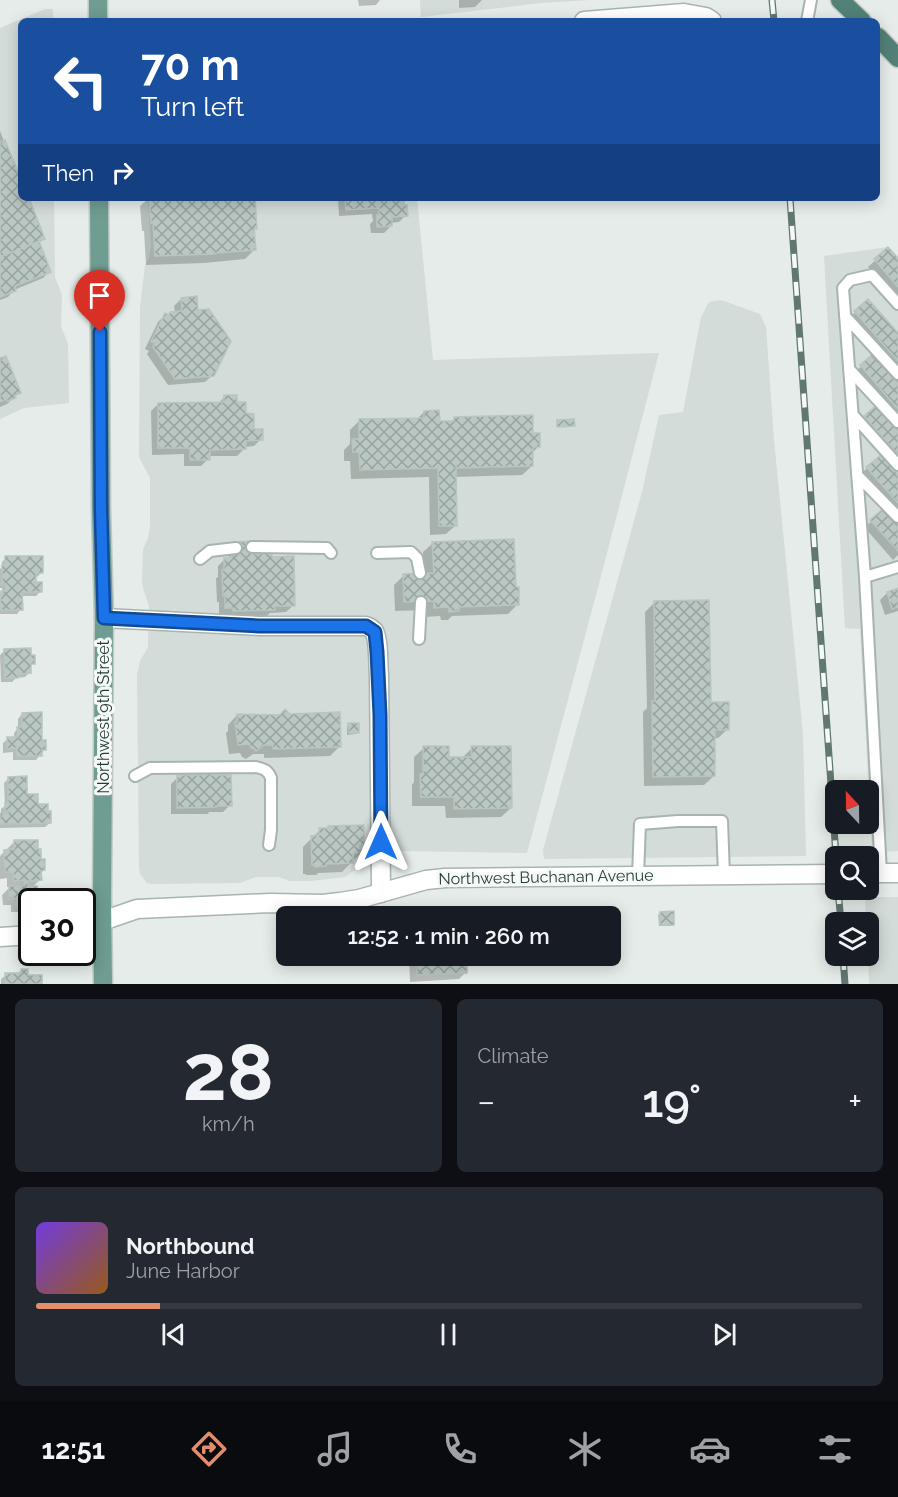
<!DOCTYPE html>
<meta charset="utf-8">
<style>
body{margin:0;font-family:Raleway,sans-serif;background:#242831;color:#f1f3f6;height:100vh;display:flex;flex-direction:column;font-size:22px;white-space:nowrap}
*{box-sizing:border-box;margin:0}
p{font-size:20px;color:#9ea1a6}
.icon{flex:none;width:33px;height:33px;fill:none;stroke:currentColor;stroke-width:2;stroke-linecap:round;stroke-linejoin:round}
.map{position:relative;height:984px;overflow:hidden}
.side{display:flex;flex-direction:column;gap:15px;padding:15px;background:#0d0f14;flex:1}
.side>*{flex:none}
.banner{position:absolute;left:18px;top:18px;width:862px;height:183px;border-radius:9px;box-shadow:0 3px 15px #0003;background:#1a4fa0;color:#fff;overflow:hidden}
.needle{width:39px;rotate:338deg}
.buttons{position:absolute;left:825px;top:780px;display:grid;gap:12px}
.buttons a{display:grid;place-items:center;width:54px;height:54px;border-radius:9px;background:#171b24;box-shadow:0 3px 15px #0003;font-size:30px}
.speed{position:absolute;left:18px;top:888px;display:flex;gap:12px;font-size:30px;font-weight:700;text-align:center}
.speed>*{display:grid;place-content:center;width:78px;height:78px;border-radius:50%;background:#171b24;box-shadow:0 3px 15px #0003;line-height:1}
.speed .limit{border:3px solid #111;border-radius:9px;background:#fff;color:#111}
.pin{position:absolute;display:grid;place-items:center;width:51px;height:51px;color:#fff;margin:-62px -26px;border-radius:50% 50% 50% 0;rotate:-45deg;box-shadow:0 0 6px #0007}
.pin .icon{rotate:45deg}
.me{position:absolute;width:66px;margin:-33px;rotate:0deg;stroke-linejoin:round;filter:drop-shadow(0 0 4px #0008)}
.turn{display:flex;align-items:center;gap:21px;height:126px;padding:0 24px;font-size:27px}
.turn .icon{width:78px;height:78px;stroke-width:2.5}
.turn b{display:block;font-size:42px;line-height:51px}
.then{display:flex;align-items:center;height:57px;padding:0 24px;background:#0003;gap:12px;font-size:22px}
.big{font-size:45px;font-weight:600;line-height:1.1}
.side .tile{flex:1;display:flex;flex-direction:column;justify-content:center;gap:9px;min-width:0;padding:0 21px;border-radius:9px;background:#242831}
.side .dial{align-items:center;gap:0}
.dial b{font-size:78px;line-height:1}
.song{display:flex;align-items:center;gap:18px}
.cover{width:72px;height:72px;border-radius:9px;background:linear-gradient(135deg,hsl(260 70% 55%),hsl(30 70% 35%))}
.played{height:6px;border-radius:3px;background:linear-gradient(90deg,#e28d6d 15%,#363941 15%)}
.keys{display:flex;justify-content:space-around;direction:ltr}
.heat{display:flex;justify-content:space-between;align-items:center;font-size:33px;direction:ltr}
.side .tiles{flex:1;display:grid;gap:15px;grid-template-columns:1fr 1fr}
.tile:last-child{grid-column:span 2}
.trip{position:absolute;left:276px;top:906px;width:345px;height:60px;border-radius:9px;background:#171b24;box-shadow:0 3px 15px #0003;font-weight:600;line-height:60px;text-align:center}
.tab-bar{display:flex;height:96px;justify-content:space-around;align-items:center;background:#090b0e;color:#9ea1a6}
.tab-bar .icon{width:42px;height:42px}
.tab-bar .selected{color:#e28d6d}
.tab-bar b{font-size:27px;color:#f1f3f6}
.map>svg:first-child{display:block}
</style>
<div class="map">
<svg width="898" height="984" viewBox="0 0 898 984">
<defs>
<pattern id="building-cross-hatch" width="8" height="8" patternUnits="userSpaceOnUse" patternTransform="scale(1.5)"><rect width="8" height="8" fill="#bac7c2"/><path d="M0 0l8 8M0 8l8-8" fill="none" stroke="#97a39e"/></pattern>
</defs>
<rect width="100%" height="100%" fill="#e5ece9"/>
<!-- built -->
<path fill="#d3dcd8" d="M420,0H590L542,3L421,17Z
M45,9H53V21H21V198H54L55,277L62,295L61,326L68,344L69,403L24,408L0,419V28Z
M145,198H417L433,360L659,353L601,576L527,853L401,851L376,858L359,867L345,877L311,881H290L279,877H256L240,883L151,884L147,883L140,874L139,868L137,675L140,661L148,647V642L149,606L143,588L142,580L143,549L148,538L150,526V478L139,457L140,308L145,265L149,257L151,245L148,204Z
M888,247L898,258V851L872,852L860,629L845,628L824,256Z
M721,300L760,314L766,327L774,440L803,734L806,856L544,859L543,850L642,492L659,415L683,412L701,317L709,302Z
M865,897H898V984H869L868,956V922H866Z"/>
<!-- shadow -->
<path fill="#0003" d="M358,0H380L376,5L359,6Z
M459,0H482L475,7L459,8Z
M0,131L21,183V198H27L44,238L39,243L50,271L43,278L14,290L8,297L0,300Z
M149,198H254L255,228L253,231L254,250L245,259L204,263L146,265L144,231H142L140,206Z
M338,198H402L403,207L406,215L399,222L390,223L391,226L384,233H371L370,224L373,221L372,214L339,216Z
M888,249L898,260V301L868,267Z
M181,299L213,375L205,382L168,385L147,354L149,351L145,349L158,322L165,315L168,316L171,313H175L174,306Z
M868,301L898,335V376L848,319Z
M874,355L898,382V423L854,373Z
M0,360L19,393L7,404L0,407Z
M224,397L236,403L244,415L252,430L261,439L254,446L244,447V449L237,456H208V459L201,466H184V454L152,455L151,411L158,404H218Z
M878,406L898,429V470L858,424Z
M424,412L438,422H451L455,418L531,435L538,447L531,454L532,466L522,475L455,477L456,525L446,534L430,535L429,477L351,479L350,461H344V450L350,444V430L359,421L417,419Z
M867,468L898,477V518L860,475Z
M871,521L898,524V555L893,560L865,528Z
M433,543L514,588L518,604L508,614L452,616L448,620H441L440,616L425,617V610L395,611L394,585L404,575L424,574L423,552Z
M229,550L271,559L294,605L286,612L270,613L266,617L226,618V614H219V602H217L216,578L218,577V566L225,559H229Z
M6,558L41,573L37,577H34L35,583L41,591L36,596H21V609L17,614H0V594L2,592V588H0V569L2,567V562Z
M898,589V611L885,615L880,600L887,593Z
M655,602L709,704L728,729L718,738L713,739L714,776L704,785L644,786L643,712L647,708L645,612Z
M5,650L33,663L29,667V673L25,677L16,678L12,682H1L0,655Z
M22,714L45,749L36,760H13V752L3,753V743L8,739H14V733L18,728V719Z
M237,715L339,747L330,756L264,758V754H253L246,759L242,757L240,753L229,754L226,733L228,731V725Z
M349,724L358,732L356,734L347,735V726Z
M424,748L448,759L463,757L472,748L511,808L501,817L446,818L445,806H412V785L414,782V757Z
M203,772L209,777L230,805L223,812H209L208,814H171V784L178,777H198Z
M9,778L36,806L50,823L45,827L0,828V814H1V809L5,806L4,783Z
M320,830H327L362,852L342,872L318,873L316,875H306V874H303V847Z
M14,842L40,861L44,870L40,874V880L32,887V909L29,912H11V905H3L2,895L10,887H7V878L0,879V856L5,851H7V849Z
M660,913L673,924L671,926H659L658,915Z
M409,956H465L466,972L459,979L410,982Z
M21,970L26,977L41,984H1V979L6,975H16Z"/>
<!-- building -->
<path fill="url(#building-cross-hatch)" stroke="#b8c5c0" stroke-width="1.5" d="M5,140L21,179V198H29L45,239L0,257V142Z
M149,198H255L257,229H254L256,250L215,253V254L155,256L153,222L151,223Z
M345,198H404V205H407L408,216L392,217V226L377,227V215H379V208L346,210Z
M39,241L51,272L15,286L16,291L0,297V257Z
M888,247L898,258V287L874,259Z
M197,296L198,310L209,309L231,341L214,376L175,379L153,347L155,343L151,342L165,313L169,315L170,312L182,311L181,298Z
M868,299L898,333V361L854,311Z
M874,353L898,380V409L860,365Z
M6,356L21,393L15,395L16,398L7,401L6,399L0,402V358Z
M224,395H237V402H246V413L254,414V429H263V440L246,441V449L210,450V460H190V448H158V403L224,402Z
M878,404L898,427V455L864,416Z
M439,410L440,421H454V417L533,415V433H540V447H533V466L456,468L457,526H439L438,468L360,470L359,452H353L352,439H359V419L424,418V411Z
M574,419L575,426L557,427V420Z
M881,455L898,474V503L866,467Z
M885,507L898,522V551L870,520Z
M514,539L516,587H519V605L459,607V611L449,612V607L434,608V601L404,602L403,574L434,573L432,542Z
M251,541L252,554L272,553V557L294,556L295,606H274L275,610L233,611V608H225V596H223L222,570H224V558L232,557V554H236L235,542Z
M5,556H43V573H36V582H42V592H22L23,610H0L1,591H6V584H2V565L5,564Z
M898,588V607L892,609L887,592Z
M709,600L711,702H729V730H715V776L653,777L652,701H655L654,601Z
M31,648V655H35V664H31V673L18,674V678H5L4,649Z
M285,709L290,714L340,712L341,747L273,749V745H264L256,751L253,748H251L249,744L238,745L235,722H237V714L280,715Z
M42,712V740H46V750H42V756H17V748L7,749V737H18L17,727H22V713Z
M348,723H359V733H349Z
M423,746H449V757H472L471,746H511L512,808L454,809V797H421L420,774H423Z
M211,770V775H231L232,806H216V807L177,808V775H202V771Z
M27,776V794H38V804H48V811H51V823L0,824V813H8V811H5V803H8V777Z
M364,825V852L353,853V863L326,864V866L315,867V865H312L311,836L319,835V828H328V826Z
M14,840H38V849H41V859H45V870L41,871L42,880L28,881V886H37L38,902H32V905L17,906V898L9,899V886H24V880L14,881L13,872H5L4,850L14,849Z
M674,911V925H660V912Z
M416,956H467V973L417,975Z
M21,969H28V975H42V984H5V973H21Z"/>
<g fill="none" stroke-linecap="round" stroke-linejoin="round">
<defs>
<path id="service" d="M807,21L811,0
M845,316L898,374
M849,369L898,422
M853,415L898,465
M857,475L898,517
M252,547L327,548L331,553
M377,553L411,552L417,558L420,573
M200,559L210,551L236,548
M865,577L898,567
M419,639L421,602
M135,776L150,768L256,767C264,769 268,770 271,778V830L269,845
M881,873L865,577L843,288L850,280L872,275L898,304
M638,876L640,824L678,821H722L724,875"/>
<path id="minor" d="M584,21L684,13L706,17L712,21
M104,618L259,626H366C369,627 372,629 374,631C379,640 378,665 379,675L381,893"/>
<path id="tertiary" d="M868,873H898
M82,928L137,909L270,903L323,904L340,902L359,899L426,880L445,878L836,874
M0,937L32,935"/>
<path id="primary" d="M98,0V21
M99,198L101,510L104,618L102,898L103,984"/>
<path id="trunk" d="M840,0L862,21
M878,37L898,58"/>
</defs>
<!-- service casing -->
<use href="#service" stroke="#a8b4b0" stroke-width="14"/>
<!-- minor casing -->
<use href="#minor" stroke="#a8b4b0" stroke-width="21"/>
<!-- tertiary casing -->
<use href="#tertiary" stroke="#a8b4b0" stroke-width="21"/>
<!-- primary casing -->
<use href="#primary" stroke="#c2c8c7" stroke-width="21"/>
<!-- trunk casing -->
<use href="#trunk" stroke="#c2c8c7" stroke-width="21"/>
<!-- service -->
<use href="#service" stroke="#fff" stroke-width="10"/>
<!-- minor -->
<use href="#minor" stroke="#fff" stroke-width="18"/>
<!-- tertiary -->
<use href="#tertiary" stroke="#fff" stroke-width="18"/>
<!-- primary -->
<use href="#primary" stroke="#6f9d92" stroke-width="18"/>
<!-- trunk -->
<use href="#trunk" stroke="#528178" stroke-width="18"/>
<defs>
<path id="rail" d="M772,0L774,21
M790,198L836,856
M838,890L841,922
M843,956L845,984"/>
</defs>
<!-- rail casing -->
<use href="#rail" stroke="#617772" stroke-width="7"/>
<!-- rail -->
<use href="#rail" stroke="#f5f9f7" stroke-width="4.5" stroke-dasharray="14" stroke-linecap="butt"/>
</g>
<g fill="none" stroke-linecap="round" stroke-linejoin="round">
<defs>
<path id="route" d="M100,332L101,510L104,618L259,626H366L375,632L377,652L380,715L381,842"/>
</defs>
<!-- route casing -->
<use href="#route" stroke="#114b97" stroke-width="15"/>
<!-- route -->
<use href="#route" stroke="#1a73e8" stroke-width="10"/>
</g>
<g text-anchor="middle" dominant-baseline="central" stroke-width="6" stroke-linejoin="round" paint-order="stroke">
<!-- street labels -->
<g font-size="16" fill="#263c37" stroke="#f5f9f7">
<text transform="translate(103 717) rotate(-90)">Northwest 9th Street</text>
<text transform="translate(546 877) rotate(-1)">Northwest Buchanan Avenue</text>
</g>
</g>
</svg>
<div class="buttons">
<a><svg class="needle" viewBox="-14 -14 28 28"><path d="M0-13l5 13h-10z" fill="#e53935"/><path d="M0 13l5-13h-10z" fill="#9ea1a6"/></svg></a>
<a><svg class="icon" aria-label="search" viewBox="0 0 24 24"><circle cx="10" cy="10" r="6"/><path d="M15 15l6 6"/></svg></a>
<a><svg class="icon" aria-label="layers" viewBox="0 0 24 24"><path d="M12 4l9 5-9 5-9-5zM3 14l9 5 9-5"/></svg></a>
</div>
<div class="speed"><div class="limit">30</div></div>
<div class="pin" style="left:100px;top:332px;background:#d93025"><svg class="icon" aria-label="arrive" viewBox="0 0 24 24"><path d="M6 21V4h12l-3 4 3 4H6"/></svg></div>
<svg class="me" style="left:381px;top:842px" viewBox="-20 -20 40 40"><path d="M0-17L14 15 0 8-14 15z" fill="#1a73e8" stroke="#fff" stroke-width="4"/></svg>
<div class="trip">12:52 · 1 min · 260 m</div>
<div class="banner">
<div class="turn"><svg class="icon" aria-label="left" viewBox="0 0 24 24"><path d="M17 20v-9H6M10 6l-5 5 5 5"/></svg><div><b>70 m</b>Turn left</div></div>
<div class="then">Then<svg class="icon" aria-label="right" viewBox="0 0 24 24"><path d="M7 20v-9h11M14 6l5 5-5 5"/></svg></div>
</div>
</div>
<section class="side">
<div class="tiles">
<div class="tile dial"><b>28</b><p>km/h</p></div>
<div class="tile"><p>Climate</p>
<div class="heat"><a>−</a><b class="big">19°</b><a>+</a></div>
</div>
<div class="tile">
<div class="song"><i class="cover"></i><div><b>Northbound</b><p>June Harbor</p></div></div>
<div class="played"></div>
<div class="keys"><svg class="icon" aria-label="previous" viewBox="0 0 24 24"><path d="M18 5L8 12l10 7zM5 5v14"/></svg><svg class="icon" aria-label="pause" viewBox="0 0 24 24"><path d="M8 5v14M16 5v14"/></svg><svg class="icon" aria-label="next" viewBox="0 0 24 24"><path d="M6 5l10 7-10 7zM19 5v14"/></svg></div>
</div>
</div>
</section>
<nav class="tab-bar">
<b>12:51</b>
<svg class="icon selected" aria-label="directions" viewBox="0 0 24 24"><path d="M12 3l9 9-9 9-9-9zM9 14v-3h6M13 9l2 2-2 2"/></svg>
<svg class="icon" aria-label="music" viewBox="0 0 24 24"><path d="M9 18V5l10-2v13"/><circle cx="6" cy="18" r="3"/><circle cx="16" cy="16" r="3"/></svg>
<svg class="icon" aria-label="phone" viewBox="0 0 24 24"><path d="M5 4h4l2 5-3 2q2 4 5 5l2-3 5 2v4C11 20 4 13 5 4z"/></svg>
<svg class="icon" aria-label="climate" viewBox="0 0 24 24"><path d="M12 3v18M4 7l16 10M4 17L20 7"/></svg>
<svg class="icon" aria-label="car" viewBox="0 0 24 24"><path d="M5 17H2v-5l4-1 3-4h7l3 4 3 1v5h-3M9 17h6M6 11h13"/><circle cx="7" cy="17" r="2"/><circle cx="17" cy="17" r="2"/></svg>
<svg class="icon" aria-label="filters" viewBox="0 0 24 24"><path d="M4 7h16M4 17h16"/><circle cx="9" cy="7" r="2"/><circle cx="15" cy="17" r="2"/></svg>
</nav>
